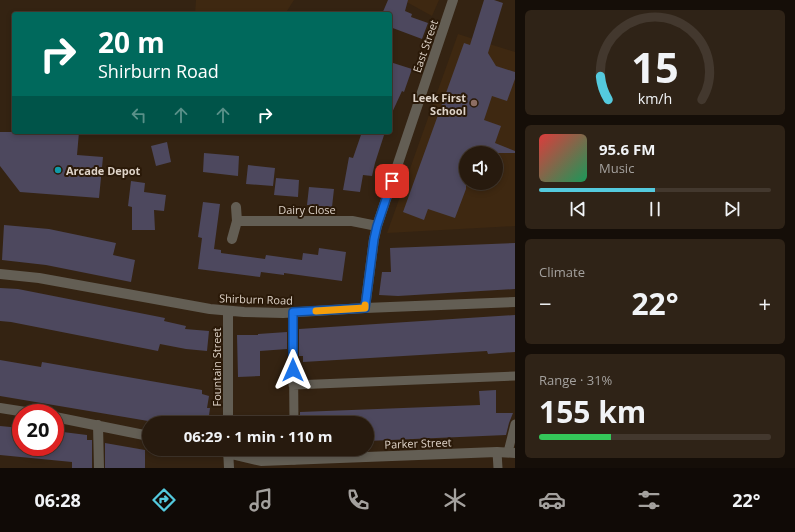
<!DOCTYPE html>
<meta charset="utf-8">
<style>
body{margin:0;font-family:"Open Sans",sans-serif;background:#2f2317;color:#f1f3f6;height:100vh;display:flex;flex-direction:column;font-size:15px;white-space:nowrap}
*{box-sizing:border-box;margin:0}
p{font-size:13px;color:#a4a19e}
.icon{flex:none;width:22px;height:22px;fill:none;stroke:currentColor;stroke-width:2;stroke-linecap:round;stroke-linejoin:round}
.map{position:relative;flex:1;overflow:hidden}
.drawer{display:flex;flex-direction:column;gap:10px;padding:10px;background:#150e08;width:280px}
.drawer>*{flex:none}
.banner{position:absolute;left:12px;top:12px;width:380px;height:122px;border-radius:4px;box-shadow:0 2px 6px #0003,0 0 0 1px #43382e;background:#00695c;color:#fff;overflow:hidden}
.tools{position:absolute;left:459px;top:146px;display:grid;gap:8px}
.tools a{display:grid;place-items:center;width:44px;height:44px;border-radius:50%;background:#271a0e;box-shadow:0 2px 6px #0003,0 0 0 1px #43382e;font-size:20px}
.speed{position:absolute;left:12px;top:404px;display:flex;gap:8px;font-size:20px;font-weight:700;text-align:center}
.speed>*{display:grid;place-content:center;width:52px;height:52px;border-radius:50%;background:#271a0e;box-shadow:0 2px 6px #0003,0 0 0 1px #43382e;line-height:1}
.speed .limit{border:6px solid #d22;background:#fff;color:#111}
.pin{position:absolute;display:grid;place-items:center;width:34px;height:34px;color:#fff;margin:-17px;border-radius:8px;box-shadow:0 2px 6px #0006}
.me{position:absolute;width:44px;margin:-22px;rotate:0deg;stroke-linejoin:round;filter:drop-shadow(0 0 3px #0008)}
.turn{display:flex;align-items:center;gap:14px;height:84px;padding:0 20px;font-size:18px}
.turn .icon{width:52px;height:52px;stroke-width:2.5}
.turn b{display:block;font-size:28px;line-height:34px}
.lanes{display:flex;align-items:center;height:38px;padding:0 20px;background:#0003;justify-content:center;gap:20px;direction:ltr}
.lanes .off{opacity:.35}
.big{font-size:30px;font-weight:700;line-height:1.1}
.drawer .card{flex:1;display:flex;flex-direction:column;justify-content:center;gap:6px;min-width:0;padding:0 14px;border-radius:6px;background:#2f2317}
.drawer .dial{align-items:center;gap:0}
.dial svg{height:104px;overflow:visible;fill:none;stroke:#43382e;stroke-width:7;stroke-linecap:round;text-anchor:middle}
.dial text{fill:#f1f3f6;stroke:none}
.song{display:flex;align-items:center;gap:12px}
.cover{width:48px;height:48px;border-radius:6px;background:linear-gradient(135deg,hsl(0 70% 55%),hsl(150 70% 35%))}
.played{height:4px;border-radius:2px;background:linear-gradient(90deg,#54cade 50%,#43382e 50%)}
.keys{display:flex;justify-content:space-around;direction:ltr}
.heat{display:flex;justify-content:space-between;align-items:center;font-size:22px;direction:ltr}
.charge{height:6px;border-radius:3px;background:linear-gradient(90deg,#34c759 31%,#43382e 0)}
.trip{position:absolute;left:142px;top:416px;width:232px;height:40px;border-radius:20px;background:#271a0e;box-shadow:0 2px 6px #0003,0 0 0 1px #43382e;font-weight:700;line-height:40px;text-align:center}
.tabs{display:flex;height:64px;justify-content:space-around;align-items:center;background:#100a06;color:#a4a19e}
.tabs .icon{width:28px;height:28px}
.tabs .selected{color:#54cade}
.tabs b{font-size:18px;color:#f1f3f6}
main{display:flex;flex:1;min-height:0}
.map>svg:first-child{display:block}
</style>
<main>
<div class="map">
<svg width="515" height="468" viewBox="0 0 515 468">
<rect width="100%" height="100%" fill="#342312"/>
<!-- built -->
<path fill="#3e2811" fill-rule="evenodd" d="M196,0H294L285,14H195Z
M403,0H439L432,16Z
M458,34L515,52V226L387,233ZM466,153H496V183H466Z"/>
<!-- building -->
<path fill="#4d485e" d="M388,0H408L405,11L412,14L411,17L428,23L422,39L390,27V14H382Z
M484,0H494L503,3L488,53L496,66L515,72V79L507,101L492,96L484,120L501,126L495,143L515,151V153H466V189L455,218L428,209L424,220L403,212L464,43L470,45Z
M390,62L412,69L404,92L402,91L390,117Z
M0,132H79L77,155L103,157L99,198L20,192L0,166Z
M362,132H385L375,163L372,176L363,175L360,192L343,190L349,157L353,158Z
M167,142L171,162L156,166L151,146Z
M204,153L239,156L238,176L203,172Z
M248,165L275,168L273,186L246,184Z
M276,178L299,180L298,197L274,195Z
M131,181L145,183L144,192L166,195L164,211L154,210L155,230H132V207L128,206Z
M309,187L334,189L332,207L307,205Z
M203,202L220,204L214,249L221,250V253L265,259L266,255L302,260L303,253L318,255L319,248L346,252L342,281L284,273V275L261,272L260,277L198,269L202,238L198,237Z
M4,225L49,229L116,243L113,255L135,260L131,282L46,265L2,260Z
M515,243V289L398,296L379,295L382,272H391L390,248Z
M0,288L18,289L165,318L164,321L186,326L185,329L209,331L207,351L186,349L160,344L158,351L11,322L0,321Z
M515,315V352L488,354L487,351L303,362V356H299V329Z
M287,332V349L260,351V376L238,377L237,335H258V334Z
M0,360L41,367L42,362L202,390V394L209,396L207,408H210L208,423H160L0,396Z
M496,390V413H513L509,423L506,435L367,441V423H300V412L480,405L479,391Z
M0,426L21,428V447H55V431L87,435V440H92V468H72V462L0,455Z
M105,443L145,450V468H105Z"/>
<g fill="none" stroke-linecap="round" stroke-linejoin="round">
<!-- service -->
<path stroke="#635e54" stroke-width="9" d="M293,312L294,423
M293,385L515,376
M294,449V460
M497,452L498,468
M508,452L515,424"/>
<!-- minor -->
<path stroke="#635e54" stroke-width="10" d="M237,221H352L377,226
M232,239L237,221L236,207
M0,274L39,278L210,309L244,312L283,313L365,308L515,302
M365,308L374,239L377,226L453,0
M0,408L32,413
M55,417L149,436
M228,423V311
M98,425L99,468
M210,449L261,461L497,452L515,453
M228,449L229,468"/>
</g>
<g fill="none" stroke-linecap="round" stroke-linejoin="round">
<defs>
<path id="route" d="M293,370V312L365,308L374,239L377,226L392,181"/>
</defs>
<!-- route casing -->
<use href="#route" stroke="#114b97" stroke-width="10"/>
<!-- route -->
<use href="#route" stroke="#1a73e8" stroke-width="7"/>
<!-- slow -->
<path stroke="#f59e0b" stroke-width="7" d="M316,311L365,308V305"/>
</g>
<!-- markers -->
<circle fill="#8d6e63" stroke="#2a1908" stroke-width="1.5" cx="474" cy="103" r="4"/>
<circle fill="#0f9aa8" stroke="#2a1908" stroke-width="1.5" cx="58" cy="170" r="4"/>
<g text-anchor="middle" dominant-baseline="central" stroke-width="4" stroke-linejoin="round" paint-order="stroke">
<!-- street labels -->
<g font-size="11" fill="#ded3c8" stroke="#2a1908">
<text transform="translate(425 46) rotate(-71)">East Street</text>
<text x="307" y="209">Dairy Close</text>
<text transform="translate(256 299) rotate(2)">Shirburn Road</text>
<text transform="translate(216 367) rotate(-90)">Fountain Street</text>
<text transform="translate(418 443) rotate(-2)">Parker Street</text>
</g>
<!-- poi labels -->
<g font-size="11" font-weight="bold" fill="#ded3c8" stroke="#2a1908" text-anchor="end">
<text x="466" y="97">Leek First<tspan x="466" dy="13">School</tspan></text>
<text x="66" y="170" text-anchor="start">Arcade Depot</text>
</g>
</g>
</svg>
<div class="tools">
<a><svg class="icon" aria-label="sound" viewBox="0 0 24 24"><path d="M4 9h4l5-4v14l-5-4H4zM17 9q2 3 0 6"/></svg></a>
</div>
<div class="speed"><div class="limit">20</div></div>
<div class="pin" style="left:392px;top:181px;background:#d93025"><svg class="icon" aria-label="arrive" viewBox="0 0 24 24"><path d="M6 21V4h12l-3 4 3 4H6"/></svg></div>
<svg class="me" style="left:293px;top:370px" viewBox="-20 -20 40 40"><path d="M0-17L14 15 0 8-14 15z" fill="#1a73e8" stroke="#fff" stroke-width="4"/></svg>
<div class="trip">06:29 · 1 min · 110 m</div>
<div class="banner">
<div class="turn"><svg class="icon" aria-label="right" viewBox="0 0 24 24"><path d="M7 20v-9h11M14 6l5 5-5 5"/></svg><div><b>20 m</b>Shirburn Road</div></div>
<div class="lanes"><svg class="icon off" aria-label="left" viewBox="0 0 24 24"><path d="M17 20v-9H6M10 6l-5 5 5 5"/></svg><svg class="icon off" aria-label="ahead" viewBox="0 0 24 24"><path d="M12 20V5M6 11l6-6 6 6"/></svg><svg class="icon off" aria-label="ahead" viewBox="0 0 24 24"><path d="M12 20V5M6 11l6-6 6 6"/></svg><svg class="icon" aria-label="right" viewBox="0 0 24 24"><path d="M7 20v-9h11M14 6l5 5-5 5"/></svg></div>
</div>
</div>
<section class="drawer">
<div class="card dial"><svg viewBox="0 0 100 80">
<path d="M14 69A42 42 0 1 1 86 69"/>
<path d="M14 69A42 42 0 0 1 8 51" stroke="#54cade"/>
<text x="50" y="56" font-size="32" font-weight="700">15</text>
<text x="50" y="72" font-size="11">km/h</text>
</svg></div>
<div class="card">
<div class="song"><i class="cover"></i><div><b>95.6 FM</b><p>Music</p></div></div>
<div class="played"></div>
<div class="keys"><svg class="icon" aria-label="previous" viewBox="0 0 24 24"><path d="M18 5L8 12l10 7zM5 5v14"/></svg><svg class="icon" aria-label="pause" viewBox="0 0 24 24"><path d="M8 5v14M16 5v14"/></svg><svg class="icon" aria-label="next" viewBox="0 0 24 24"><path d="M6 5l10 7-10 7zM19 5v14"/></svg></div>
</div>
<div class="card"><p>Climate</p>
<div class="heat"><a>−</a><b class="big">22°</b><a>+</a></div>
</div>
<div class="card"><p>Range · 31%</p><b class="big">155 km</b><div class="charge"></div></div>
</section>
</main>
<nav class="tabs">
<b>06:28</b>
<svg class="icon selected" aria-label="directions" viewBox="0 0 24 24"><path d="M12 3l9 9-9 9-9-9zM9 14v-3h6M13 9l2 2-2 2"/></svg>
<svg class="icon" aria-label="music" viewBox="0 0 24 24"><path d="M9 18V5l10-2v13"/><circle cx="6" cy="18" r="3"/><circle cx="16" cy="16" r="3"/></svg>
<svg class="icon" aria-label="phone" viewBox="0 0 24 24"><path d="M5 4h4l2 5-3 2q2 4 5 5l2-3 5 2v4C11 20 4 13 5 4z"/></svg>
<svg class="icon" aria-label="climate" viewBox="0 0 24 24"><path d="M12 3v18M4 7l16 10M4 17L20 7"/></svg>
<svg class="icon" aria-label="car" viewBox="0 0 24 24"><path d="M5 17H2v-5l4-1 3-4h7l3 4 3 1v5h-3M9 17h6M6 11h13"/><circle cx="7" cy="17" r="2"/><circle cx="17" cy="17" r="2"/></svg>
<svg class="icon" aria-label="filters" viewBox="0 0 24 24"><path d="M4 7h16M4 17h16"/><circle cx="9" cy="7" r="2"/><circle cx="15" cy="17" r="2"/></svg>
<b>22°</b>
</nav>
